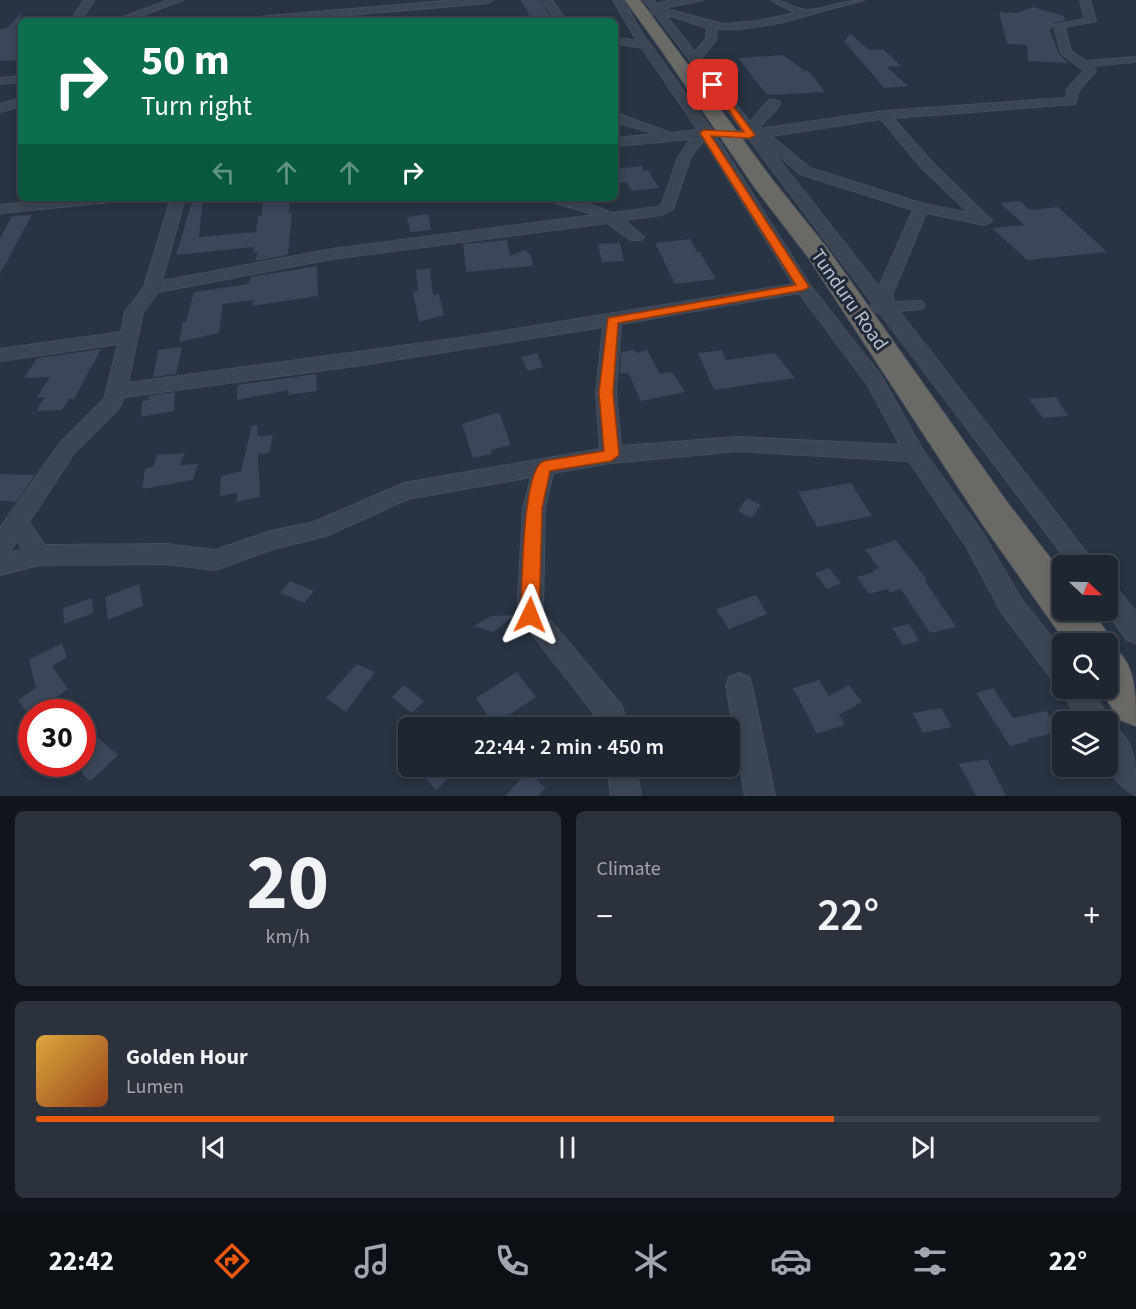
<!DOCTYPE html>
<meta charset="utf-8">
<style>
body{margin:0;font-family:"Source Sans 3",sans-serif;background:#2b323e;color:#f1f3f6;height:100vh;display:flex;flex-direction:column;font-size:22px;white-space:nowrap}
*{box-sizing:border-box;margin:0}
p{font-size:20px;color:#a1a5ac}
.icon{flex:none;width:33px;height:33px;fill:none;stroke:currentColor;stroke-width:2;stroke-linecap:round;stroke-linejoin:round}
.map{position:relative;height:796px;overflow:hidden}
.side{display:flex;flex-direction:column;gap:15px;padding:15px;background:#10151c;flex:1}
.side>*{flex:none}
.banner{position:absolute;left:18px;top:18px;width:600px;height:183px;border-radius:9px;box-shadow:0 3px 9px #0003,0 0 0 2px #3c434d;background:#0b6e4f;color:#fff;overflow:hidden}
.needle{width:39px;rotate:112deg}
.tools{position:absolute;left:1052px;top:555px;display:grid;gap:12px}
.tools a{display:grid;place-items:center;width:66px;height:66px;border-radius:9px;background:#1e2632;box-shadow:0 3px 9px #0003,0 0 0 2px #3c434d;font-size:30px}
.speed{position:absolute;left:18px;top:699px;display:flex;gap:12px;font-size:30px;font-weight:700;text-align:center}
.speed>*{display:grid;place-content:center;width:78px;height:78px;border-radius:50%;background:#1e2632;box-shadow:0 3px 9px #0003,0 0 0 2px #3c434d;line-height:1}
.speed .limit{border:9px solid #d22;background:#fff;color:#111}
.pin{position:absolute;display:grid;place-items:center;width:51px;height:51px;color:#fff;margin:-26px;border-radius:12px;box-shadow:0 3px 9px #0006}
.me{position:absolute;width:66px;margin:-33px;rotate:2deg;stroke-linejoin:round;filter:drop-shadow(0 0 4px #0008)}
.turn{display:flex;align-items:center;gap:21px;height:126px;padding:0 24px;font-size:27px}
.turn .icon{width:78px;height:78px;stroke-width:2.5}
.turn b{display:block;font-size:42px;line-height:51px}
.lanes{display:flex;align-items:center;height:57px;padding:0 24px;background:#0003;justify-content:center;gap:30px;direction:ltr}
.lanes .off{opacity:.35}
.big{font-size:45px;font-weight:600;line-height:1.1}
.side .tile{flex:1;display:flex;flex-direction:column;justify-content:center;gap:9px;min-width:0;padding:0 21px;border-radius:9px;background:#2b323e}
.side .dial{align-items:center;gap:0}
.dial b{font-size:78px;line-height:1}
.song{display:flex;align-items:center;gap:18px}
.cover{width:72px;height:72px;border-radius:9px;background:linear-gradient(135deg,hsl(40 70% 55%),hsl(20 70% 35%))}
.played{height:6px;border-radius:3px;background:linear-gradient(90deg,#ea580c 75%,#3c434d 75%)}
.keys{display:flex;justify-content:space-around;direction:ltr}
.heat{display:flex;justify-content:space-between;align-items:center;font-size:33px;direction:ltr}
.side .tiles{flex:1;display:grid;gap:15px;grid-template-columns:1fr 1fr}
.tile:last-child{grid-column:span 2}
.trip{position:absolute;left:398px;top:717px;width:342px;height:60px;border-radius:9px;background:#1e2632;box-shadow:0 3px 9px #0003,0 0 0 2px #3c434d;font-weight:600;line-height:60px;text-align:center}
.tab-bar{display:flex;height:96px;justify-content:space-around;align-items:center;background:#0c0f14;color:#a1a5ac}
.tab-bar .icon{width:42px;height:42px}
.tab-bar .selected{color:#ea580c}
.tab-bar b{font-size:27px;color:#f1f3f6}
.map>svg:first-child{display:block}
</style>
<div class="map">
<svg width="1136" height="796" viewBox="0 0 1136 796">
<rect width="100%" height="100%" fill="#283343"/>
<!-- building -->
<path fill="#3a4659" d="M521,0H540L553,21H532Z
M1033,7L1064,16L1065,21L1054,23L1053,29H1049L1059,54L1068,63L1028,61L1027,45L1007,44L999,12L1016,13Z
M21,13V60L0,61V29L7,28Z
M851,34L869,50L883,49L901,66L887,67L908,86L884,88L844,41Z
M783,55L805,71H809L825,92L767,95L738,58Z
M642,166L644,171L648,170L659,188L632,191L627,182L615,183V169Z
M193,198H203L199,237L256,232L258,216H262L263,198H289V213H292L288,255L255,261L258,252L253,253L254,247L176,255Z
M1020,201L1030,210L1058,207L1107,252L1027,260L992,228L1024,225L1000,203Z
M428,214L431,230L410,232L407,217Z
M32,215L20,237L0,274V238L12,216Z
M690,239L697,252H700L716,279L675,284L655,243Z
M507,240L510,256L525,250L531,255L533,266L466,272L463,244Z
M620,243L624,261L602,262L598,244Z
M317,266L318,296L252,306L253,300L223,304L219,333L179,342L183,322H186L194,292L249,284L251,277Z
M430,268L433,295L439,294L444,315L419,322L413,292L418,291L416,270Z
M182,347L176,374L153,377L158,350Z
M101,349L74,399H69L62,410L36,411L45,397H37L50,377L24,378L37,358Z
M634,350L636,353L647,350L660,374L672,372L685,392L641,401L628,373H620L621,352Z
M722,350L726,360L775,353L795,378L714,390L698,353Z
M537,353L543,367L528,371L521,357Z
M316,374L317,391L288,395V390L237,400V385Z
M175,392L174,411L141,417L142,401L148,400L149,396Z
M1056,397L1068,416L1043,418L1029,399Z
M499,412L511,445L491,450L492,454L473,458L462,424Z
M252,425H257L258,436L273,435L269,453L258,454L260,497L237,502V493L220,496L221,476L241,471Z
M185,453L180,465L198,464L193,480L142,489L145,469L153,467L157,455Z
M0,474L35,475L16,502L0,501Z
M851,483L872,516L817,527L798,492Z
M747,498L761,505L752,518L738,511Z
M896,540L927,580L925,581L956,627L930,633L901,589L890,593L887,589L869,594L857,577L874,572L873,570L879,568L865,550Z
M829,568L841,583L827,589L815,573Z
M290,581L314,591L304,603L280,593Z
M139,584L143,606L108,620L105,597Z
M756,595L767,614L729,629L716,609Z
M92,598L93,613L64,624L63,608Z
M515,615L493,632L474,626L491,616Z
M909,624L919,641L903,645L892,628Z
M62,643L67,658L52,666L68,689L29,716L18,700L36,688L29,660Z
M357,664L375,672L346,712L326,698Z
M517,672L536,697L494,725L476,698Z
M819,680L829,696L849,685L862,702L839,715L845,725L817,734L793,688Z
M404,685L424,701L412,713L392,697Z
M993,688L1013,718L1046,711L1060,732L1027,739L1029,741L1010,746L976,693Z
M941,708L952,727L923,733L913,713Z
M96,736L118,755L91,781L82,774V748Z
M987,759L1006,796H976L959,764Z
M415,766H441L450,777L436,790Z
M528,771L545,788L538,796H505Z"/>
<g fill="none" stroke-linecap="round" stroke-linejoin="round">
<defs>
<path id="minor" d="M84,0H94L83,17L87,21H76L73,17Z
M169,0H183L127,21H113Z
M456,0H493L488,3L280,21H241L246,18Z
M542,0H552L566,21H556Z
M613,0H623L642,33L714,133L810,285L882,377L922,449L982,532L1020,597L1062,651V688H1089L1106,712L1109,725C1136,737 1136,768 1136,795C1105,782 1107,750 1107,722H1080L1060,688L1061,684L1053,681L1002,613L966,546L909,461L738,451L611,463L553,473L545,508L543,612L622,706L628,728H600L599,720L517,615L523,508L531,477L408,499L326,536L273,549L215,570L166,564L39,565L0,575V528L60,443L104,399L118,344L0,361V349L121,332L125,312L144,287L171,198H185L162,281L332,249L595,215L553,202L551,198H575L612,213L657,207L662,204L678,157L691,139L615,146V138L656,134L616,122L615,110L624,116L671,133L698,130L642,48L615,43V37L637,41ZM704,140L793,284L467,337L128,383L143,312L158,292L332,259L607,223L631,240H641L644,237L624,220L661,215L673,209L691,157ZM799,293L867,384L900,445L738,437L621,446L616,393L621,324ZM603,327L596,393L600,449L404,483L314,522L271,531L215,550L166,544L45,545L29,522L74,453L119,408L124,397L355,366ZM17,541L23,549L9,553Z
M644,0H654L657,4L671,0H704L663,8L723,24L757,21L796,13L771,0C785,0 797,10 807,10C826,9 844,0 864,0L775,24L740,29H717L716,40L700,59L750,122L770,99L780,102C778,113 764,118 759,129L884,111L1066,98L1067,89L1084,71L1061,53L1054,25L1085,19L1080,0H1090L1096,21L1065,27L1071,51L1086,61L1136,57V61L1133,62L1092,66L1096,71L1079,90L1075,104L893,118L931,161L992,221L985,225L926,213L892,295L894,302L922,301L925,305L922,309L899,311L1097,566H1071L880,313L871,312L868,308L873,304L749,139L736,137V131L742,130L655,14L649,13L651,8ZM665,14L707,28L706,39L695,52ZM881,119L921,167L969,213L924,204L810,168L771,136ZM770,148L800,174L913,210L879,287Z
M21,76V82L0,84V78Z
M21,98V106L0,112V104Z
M68,198H119L112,202L0,213V205Z
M1107,583L1116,587L1136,612V643L1127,640L1105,610Z
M739,673L749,677L752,686L775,796H745L726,686L729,677Z
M607,766H636L641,796H611Z"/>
<path id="trunk" d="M625,0H640L771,178L827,248L1007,502L1062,573V610H1091L1106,631L1111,647C1136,660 1136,696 1136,726L1120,720L1099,688H1107V644H1067L981,522L808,257L755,188L662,51Z"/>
</defs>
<!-- minor casing -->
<use href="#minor" stroke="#464e5c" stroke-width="2"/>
<!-- trunk casing -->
<use href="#trunk" stroke="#47505d" stroke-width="2"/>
<!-- minor -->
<use href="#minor" fill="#3c4553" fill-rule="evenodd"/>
<!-- trunk -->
<use href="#trunk" fill="#6a6966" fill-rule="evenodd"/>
</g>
<!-- route -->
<path fill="#ea580c" stroke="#983908" stroke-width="1.5" d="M710,83H716L755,135L750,138L711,136L809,287L804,290L618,323L613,393L619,455L611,461L550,471L542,508L539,615L536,620L530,622L524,620L521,615C522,590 522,468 544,461L604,451L599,393L608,318L796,285L700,133L704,130L744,132Z"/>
<g text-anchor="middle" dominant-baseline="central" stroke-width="6" stroke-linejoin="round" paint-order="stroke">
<!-- street labels -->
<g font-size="20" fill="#b9c0cd" stroke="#212a38">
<text transform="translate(849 300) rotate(55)">Tunduru Road</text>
</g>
</g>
</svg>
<div class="tools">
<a><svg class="needle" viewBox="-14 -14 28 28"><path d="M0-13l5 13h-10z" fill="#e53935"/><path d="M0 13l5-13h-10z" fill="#a1a5ac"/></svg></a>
<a><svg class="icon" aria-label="search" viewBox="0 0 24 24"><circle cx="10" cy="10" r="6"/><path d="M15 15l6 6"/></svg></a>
<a><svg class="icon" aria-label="layers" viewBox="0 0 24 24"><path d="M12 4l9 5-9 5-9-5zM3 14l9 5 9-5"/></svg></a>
</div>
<div class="speed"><div class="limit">30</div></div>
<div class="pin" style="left:713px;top:85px;background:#d93025"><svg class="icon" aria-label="arrive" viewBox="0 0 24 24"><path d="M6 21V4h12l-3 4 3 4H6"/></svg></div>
<svg class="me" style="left:530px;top:615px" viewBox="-20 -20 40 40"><path d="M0-17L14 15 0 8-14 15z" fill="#ea580c" stroke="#fff" stroke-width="4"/></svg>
<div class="trip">22:44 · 2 min · 450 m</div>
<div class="banner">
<div class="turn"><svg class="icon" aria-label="right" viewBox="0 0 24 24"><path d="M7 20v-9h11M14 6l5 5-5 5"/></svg><div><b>50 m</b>Turn right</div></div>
<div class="lanes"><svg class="icon off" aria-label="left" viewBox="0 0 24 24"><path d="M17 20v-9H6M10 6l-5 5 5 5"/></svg><svg class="icon off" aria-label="ahead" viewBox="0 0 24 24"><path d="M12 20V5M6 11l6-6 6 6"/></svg><svg class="icon off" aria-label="ahead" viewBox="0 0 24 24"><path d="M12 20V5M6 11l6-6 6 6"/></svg><svg class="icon" aria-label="right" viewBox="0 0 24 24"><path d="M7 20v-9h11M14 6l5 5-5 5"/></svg></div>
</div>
</div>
<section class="side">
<div class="tiles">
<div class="tile dial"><b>20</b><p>km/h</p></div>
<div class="tile"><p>Climate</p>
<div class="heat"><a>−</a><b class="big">22°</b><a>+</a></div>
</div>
<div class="tile">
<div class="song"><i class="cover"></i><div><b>Golden Hour</b><p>Lumen</p></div></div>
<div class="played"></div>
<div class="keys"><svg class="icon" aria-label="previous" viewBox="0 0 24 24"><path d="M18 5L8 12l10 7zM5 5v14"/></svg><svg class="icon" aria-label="pause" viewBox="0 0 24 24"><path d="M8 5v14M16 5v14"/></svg><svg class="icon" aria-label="next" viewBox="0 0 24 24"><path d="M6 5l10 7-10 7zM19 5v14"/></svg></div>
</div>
</div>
</section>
<nav class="tab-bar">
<b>22:42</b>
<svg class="icon selected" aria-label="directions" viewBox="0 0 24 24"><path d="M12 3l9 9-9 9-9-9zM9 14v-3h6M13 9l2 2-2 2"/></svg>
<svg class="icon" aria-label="music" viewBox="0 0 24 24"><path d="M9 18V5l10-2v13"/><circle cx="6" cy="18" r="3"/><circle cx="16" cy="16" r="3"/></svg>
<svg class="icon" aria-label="phone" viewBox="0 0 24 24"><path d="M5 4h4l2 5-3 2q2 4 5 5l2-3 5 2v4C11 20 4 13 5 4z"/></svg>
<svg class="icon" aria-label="climate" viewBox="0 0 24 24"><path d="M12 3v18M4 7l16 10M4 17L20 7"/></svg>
<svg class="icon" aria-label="car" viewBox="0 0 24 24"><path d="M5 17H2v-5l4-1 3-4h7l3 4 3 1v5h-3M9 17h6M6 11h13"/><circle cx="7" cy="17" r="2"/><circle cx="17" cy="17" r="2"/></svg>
<svg class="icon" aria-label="filters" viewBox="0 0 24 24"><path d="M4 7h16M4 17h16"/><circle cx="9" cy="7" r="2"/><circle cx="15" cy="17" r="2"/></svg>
<b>22°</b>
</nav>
